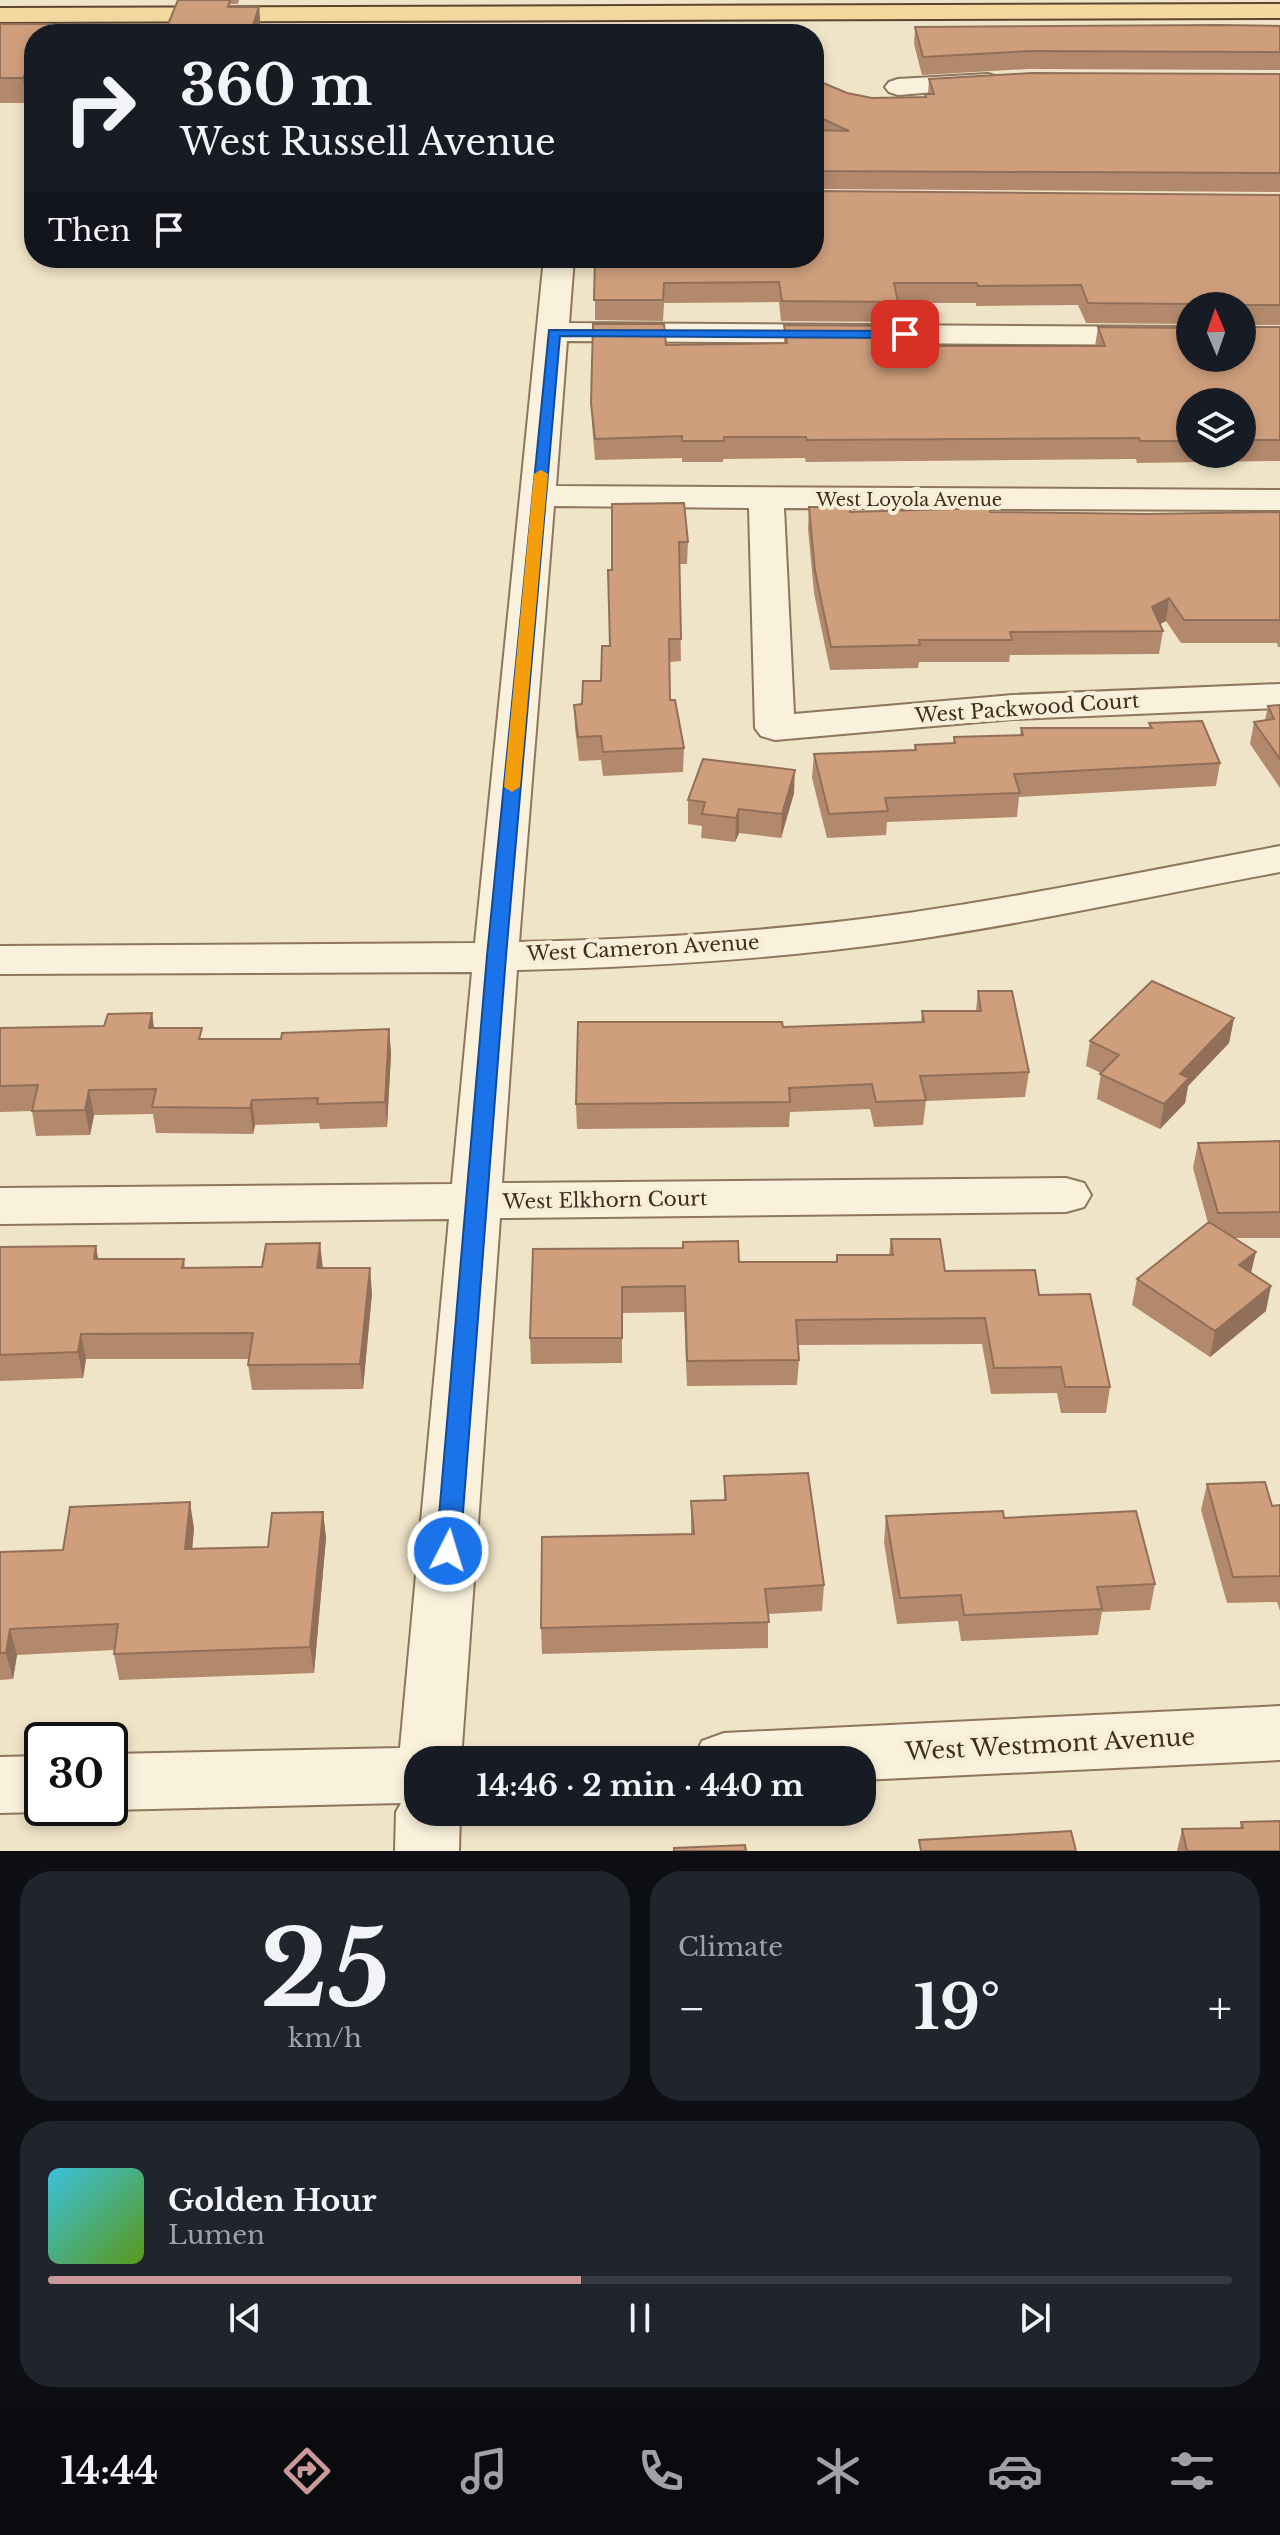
<!DOCTYPE html>
<meta charset="utf-8">
<style>
body{margin:0;font-family:"Libre Baskerville",serif;background:#20242c;color:#f1f3f6;height:100vh;display:flex;flex-direction:column;font-size:30px;white-space:nowrap}
*{box-sizing:border-box;margin:0}
p{font-size:26px;color:#9ea1a6}
.icon{flex:none;width:44px;height:44px;fill:none;stroke:currentColor;stroke-width:2;stroke-linecap:round;stroke-linejoin:round}
.map{position:relative;height:1851px;overflow:hidden}
.side{display:flex;flex-direction:column;gap:20px;padding:20px;background:#0d0f14;flex:1}
.side>*{flex:none}
.hud{position:absolute;left:24px;top:24px;width:800px;height:244px;border-radius:32px;box-shadow:0 4px 12px #0003;background:#171b24;color:#f1f3f6;overflow:hidden}
.needle{width:52px;rotate:358deg}
.controls{position:absolute;left:1176px;top:292px;display:grid;gap:16px}
.controls a{display:grid;place-items:center;width:80px;height:80px;border-radius:50%;background:#171b24;box-shadow:0 4px 12px #0003;font-size:40px}
.speed{position:absolute;left:24px;top:1722px;display:flex;gap:16px;font-size:40px;font-weight:700;text-align:center}
.speed>*{display:grid;place-content:center;width:104px;height:104px;border-radius:50%;background:#171b24;box-shadow:0 4px 12px #0003;line-height:1}
.speed .limit{border:4px solid #111;border-radius:12px;background:#fff;color:#111}
.pin{position:absolute;display:grid;place-items:center;width:68px;height:68px;color:#fff;margin:-34px;border-radius:16px;box-shadow:0 4px 12px #0006}
.me{position:absolute;width:88px;margin:-44px;rotate:5deg;stroke-linejoin:round;filter:drop-shadow(0 0 6px #0008)}
.turn{display:flex;align-items:center;gap:28px;height:168px;padding:0 24px;font-size:36px}
.turn .icon{width:104px;height:104px;stroke-width:2.5}
.turn b{display:block;font-size:56px;line-height:68px}
.then{display:flex;align-items:center;height:76px;padding:0 24px;background:#0003;gap:16px;font-size:30px}
.big{font-size:60px;font-weight:800;line-height:1.1}
.side .tile{flex:1;display:flex;flex-direction:column;justify-content:center;gap:12px;min-width:0;padding:0 28px;border-radius:32px;background:#20242c}
.side .dial{align-items:center;gap:0}
.dial b{font-size:104px;line-height:1}
.song{display:flex;align-items:center;gap:24px}
.cover{width:96px;height:96px;border-radius:12px;background:linear-gradient(135deg,hsl(190 70% 55%),hsl(90 70% 35%))}
.played{height:8px;border-radius:4px;background:linear-gradient(90deg,#cc999b 45%,#363941 45%)}
.keys{display:flex;justify-content:space-around;direction:ltr}
.heat{display:flex;justify-content:space-between;align-items:center;font-size:44px;direction:ltr}
.side .tiles{flex:1;display:grid;gap:20px;grid-template-columns:1fr 1fr}
.tile:last-child{grid-column:span 2}
.trip{position:absolute;left:404px;top:1746px;width:472px;height:80px;border-radius:32px;background:#171b24;box-shadow:0 4px 12px #0003;font-weight:800;line-height:80px;text-align:center}
.menu{display:flex;height:128px;justify-content:space-around;align-items:center;background:#090b0e;color:#9ea1a6}
.menu .icon{width:56px;height:56px}
.menu .current{color:#cc999b}
.menu b{font-size:36px;color:#f1f3f6}
.map>svg:first-child{display:block}
</style>
<div class="map">
<svg width="1280" height="1851" viewBox="0 0 1280 1851">
<rect width="100%" height="100%" fill="#f0e4c8"/>
<g fill="none" stroke-linecap="round" stroke-linejoin="round">
<defs>
<path id="minor" d="M988,74L997,77L1001,82L997,87L898,95L889,92L885,87L889,82L898,79Z
M544,258H574L569,323L1190,327V345L567,341L556,486L1280,490V510L784,508L794,714L1013,695L1280,684V708L1013,719L775,740L761,736L755,728L749,508L554,506L519,942C649,939 780,931 908,913C1033,895 1156,869 1280,846V872C1155,895 1030,923 904,941C776,959 646,967 517,970L502,1183L1066,1178L1084,1183L1091,1195L1084,1207L1066,1212L500,1218L461,1760H418V1812H460L459,1851H395L396,1812L401,1803L110,1810L106,1808H110V1754L400,1748L449,1219L0,1224V1188L452,1184L472,972L0,974V946L475,943Z
M1280,1706V1760L862,1780V1760H693L702,1741L724,1733Z
M42,1756V1808H52L42,1812L0,1813V1757Z"/>
<path id="major" d="M1280,4V18L0,22V8Z"/>
</defs>
<!-- minor casing -->
<use href="#minor" stroke="#8d765c" stroke-width="4"/>
<!-- major casing -->
<use href="#major" stroke="#5b4430" stroke-width="4"/>
<!-- minor -->
<use href="#minor" fill="#faf1dc" fill-rule="evenodd"/>
<!-- major -->
<use href="#major" fill="#f3d9a0" fill-rule="evenodd"/>
</g>
<!-- wall -->
<path fill="#b2896c" fill-rule="evenodd" d="M178,0H239L238,4H230V7H259L261,32Z
M0,24H50L51,34H34V88L26,103H0Z
M1280,26V70L1029,69L922,75L914,44L915,27Z
M1280,74V192L814,189V79L847,93L872,98L925,97V94H928L929,79Z
M1280,195V325H1243V327H1280V461L1137,463L1136,459L806,462L805,458L723,459V462H682V458L595,460L592,424L591,403L666,345L784,343V325L906,344L913,346H1095L1098,327L1190,358L1242,306H1190V324L1086,323L1078,305L976,306V303H898L897,322L781,321L779,302L664,303L663,321L595,320V258ZM1190,402H1242V454H1190Z
M612,504L688,542L687,564H679L681,661L670,662V700L684,748L683,772L603,776L601,760L579,761L575,728L574,705L582,704L601,681L609,646L612,570Z
M809,507L850,512L1147,514L1280,512V647H1278L1277,643H1181L1166,621L1160,624L1163,631L1159,654L1010,655L1009,662H919L918,668L830,670L814,593L808,529Z
M1280,705V788L1250,744L1254,722L1265,720L1268,706Z
M1149,723L1220,763L1216,786L1019,797L1017,817L887,822L886,835L827,838L812,778L814,754L914,750L915,745L953,743L954,737L1020,735L1021,728H1149Z
M794,793L781,838L739,833L735,842L701,838L702,826L688,824V800Z
M978,991L1029,1072L1025,1097L926,1101L923,1125L874,1127L870,1109L790,1112L789,1127L577,1129L576,1104L783,1027L921,1022L922,1011H976Z
M152,1013L154,1028L203,1039H281L389,1029L391,1054L387,1127L320,1129L319,1123L255,1125L253,1134L156,1133L153,1114L94,1115L90,1135L36,1136L32,1111L0,1112V1028L104,1026Z
M1234,1018L1229,1043L1188,1086L1185,1103L1160,1129L1097,1099L1101,1073L1086,1066L1090,1041Z
M1280,1141V1238H1234L1251,1273L1266,1311L1210,1357L1132,1305L1137,1279L1208,1223L1193,1168L1198,1143Z
M891,1239L945,1271L1039,1295L1110,1387L1106,1413H1061L1057,1393L991,1394L982,1344L798,1345L799,1360L797,1385L687,1386L684,1312L622,1313V1363L531,1364L530,1338L533,1249L739,1262H836L837,1255H889Z
M96,1246L98,1259H184L185,1268H323L372,1293L363,1389L252,1390L248,1365L249,1359H86L83,1378L0,1381V1247Z
M724,1476L824,1585L822,1611L768,1614V1648L542,1654L541,1628L691,1535V1501L724,1500Z
M1207,1484L1272,1506L1280,1505V1611L1277,1602L1227,1603L1201,1510Z
M323,1512L326,1538L314,1673L119,1680L114,1654V1650L17,1655L13,1679L0,1680V1552L63,1550L194,1528L192,1548L268,1547Z
M886,1516L1004,1518L1155,1584L1150,1610L1102,1612L1098,1635L961,1641L958,1621L897,1624L884,1542Z
M1241,1822L1280,1851H1177L1182,1829L1240,1828Z"/>
<!-- shaded-wall -->
<path fill="#916f58" d="M259,7L261,34H250Z
M50,24L51,34H45Z
M34,55V88L26,103L23,78Z
M1169,598L1166,621L1149,630L1152,607Z
M795,770L794,793L781,838L782,814Z
M739,809V833L735,842L736,818Z
M152,1013L155,1038L149,1028Z
M1234,1018L1229,1043L1188,1086L1185,1103L1160,1129L1164,1104L1180,1074Z
M389,1029L391,1054L387,1127L385,1102Z
M89,1090L94,1115L90,1135L85,1110Z
M252,1100L255,1125L253,1134L250,1108Z
M320,1243L323,1269L317,1268Z
M96,1246L100,1272L94,1259Z
M1256,1252L1250,1277L1239,1265Z
M370,1268L372,1293L363,1389L360,1364Z
M1271,1286L1266,1311L1210,1357L1215,1331Z
M81,1334L86,1359L83,1378L78,1352Z
M190,1502L194,1528L190,1575L185,1549Z
M323,1512L326,1538L314,1673L310,1647Z
M10,1629L17,1655L13,1679L6,1653Z"/>
<!-- building -->
<path fill="#cf9f7d" stroke="#916f58" stroke-width="2" d="M178,0H230L228,7H259L250,34H164Z
M0,24H50L45,34H34V55L23,78H0Z
M1218,25L1280,26V52L1030,51L923,57L915,27Z
M1031,73L1280,74V173L814,171V130L849,131L814,115V79L847,93L872,98L926,97L925,94H934L929,79Z
M814,191L1280,195V305H1243V327H1280V440H1242V402H1190V441H1140L1139,438L807,440L806,437H724V441H682V436L595,439L591,403L593,324H664L666,345L787,343L784,325L903,326L906,344L913,346H1105L1098,327L1190,328V358H1242V306H1195L1193,304L1088,303L1081,285L978,286L977,283H894L898,302L782,301L779,282L664,283L663,300H594L595,258H814Z
M684,503L688,542H679L681,639H669L670,700H675L684,748L603,752L601,736L578,737L574,705L582,704L583,681H601L602,646H610L608,570H612V504Z
M809,507H850V512L989,508L990,512L1147,514L1280,512V620H1184L1169,598L1152,607L1163,631L1010,632L1012,640H919L920,645L831,647L815,571Z
M1280,705V759L1254,722L1274,719L1268,706Z
M1202,721L1220,763L1014,774L1020,793L885,798L888,811L829,814L814,754L916,750L915,745L955,743L954,737L1023,735L1021,728H1152L1149,723Z
M703,759L795,770L782,814L739,809L736,818L702,814L705,802L688,800Z
M1152,981L1234,1018L1180,1074L1189,1078L1164,1104L1100,1074L1119,1055L1090,1041Z
M978,991H1012L1029,1072L920,1076L926,1100L876,1102L872,1084L789,1088L790,1102L576,1104L578,1022H782L783,1027L924,1022L922,1011H981Z
M152,1013L149,1028H202L199,1039H281L282,1033L389,1029L385,1102L317,1104L318,1098L252,1100L250,1108L152,1107L156,1089L89,1090L85,1110L32,1111L38,1085L0,1086V1028L104,1026L108,1014Z
M1280,1141V1212L1218,1213L1198,1143Z
M1209,1222L1256,1252L1239,1265L1271,1286L1215,1331L1137,1279Z
M891,1239H940L945,1271L1035,1270L1039,1295L1090,1294L1110,1387H1065L1061,1367L994,1368L985,1318L796,1320L799,1360L687,1361L685,1286L622,1287V1338H530L533,1249L683,1248V1242L738,1241L739,1262H837V1255H893Z
M320,1243L317,1268H370L360,1364L248,1365L253,1333L81,1334L78,1352L0,1355V1247L96,1246L94,1259H184L182,1268L262,1267L266,1244Z
M808,1473L824,1585L765,1589L769,1622L541,1628L542,1537L694,1534L691,1501L726,1500L724,1476Z
M1265,1482L1272,1506L1280,1505V1576L1233,1577L1207,1484Z
M190,1502L185,1549L268,1547L272,1513L323,1512L310,1647L114,1654L118,1624L10,1629L6,1653H0V1552L63,1550L70,1507Z
M1003,1511L1004,1518L1136,1511L1155,1584L1097,1587L1102,1609L964,1615L961,1595L900,1598L886,1516Z
M1280,1821V1851H1187L1182,1829L1243,1828L1241,1822Z
M1071,1831L1076,1851H921L919,1840Z
M745,1845L746,1851H674V1848Z"/>
<!-- route -->
<path fill="#1a73e8" stroke="#114b97" stroke-width="2" d="M549,330L905,331L912,334L905,338L560,336L506,956L460,1551L456,1558L448,1561L439,1558L436,1551L487,956Z"/>
<!-- slow -->
<path fill="#f59e0b" d="M541,470L548,474L520,787L512,792L504,787L534,474Z"/>
<g text-anchor="middle" dominant-baseline="central" stroke-width="8" stroke-linejoin="round" paint-order="stroke">
<!-- far-street labels -->
<g font-size="18" fill="#3d2e20" stroke="#f7eed8">
<text x="909" y="500">West Loyola Avenue</text>
</g>
<!-- street labels -->
<g font-size="20" fill="#3d2e20" stroke="#f7eed8">
<text transform="translate(1027 708) rotate(-4)">West Packwood Court</text>
<text transform="translate(643 948) rotate(-3)">West Cameron Avenue</text>
<text transform="translate(605 1200) rotate(-1)">West Elkhorn Court</text>
</g>
<!-- near-street labels -->
<g font-size="24" fill="#3d2e20" stroke="#f7eed8">
<text transform="translate(1050 1744) rotate(-3)">West Westmont Avenue</text>
</g>
</g>
</svg>
<div class="controls">
<a><svg class="needle" viewBox="-14 -14 28 28"><path d="M0-13l5 13h-10z" fill="#e53935"/><path d="M0 13l5-13h-10z" fill="#9ea1a6"/></svg></a>
<a><svg class="icon" aria-label="layers" viewBox="0 0 24 24"><path d="M12 4l9 5-9 5-9-5zM3 14l9 5 9-5"/></svg></a>
</div>
<div class="speed"><div class="limit">30</div></div>
<div class="pin" style="left:905px;top:334px;background:#d93025"><svg class="icon" aria-label="arrive" viewBox="0 0 24 24"><path d="M6 21V4h12l-3 4 3 4H6"/></svg></div>
<svg class="me" style="left:448px;top:1551px" viewBox="-20 -20 40 40"><circle r="17" fill="#1a73e8" stroke="#fff" stroke-width="3"/><path d="M0-11L8 9 0 5-8 9z" fill="#fff"/></svg>
<div class="trip">14:46 · 2 min · 440 m</div>
<div class="hud">
<div class="turn"><svg class="icon" aria-label="right" viewBox="0 0 24 24"><path d="M7 20v-9h11M14 6l5 5-5 5"/></svg><div><b>360 m</b>West Russell Avenue</div></div>
<div class="then">Then<svg class="icon" aria-label="arrive" viewBox="0 0 24 24"><path d="M6 21V4h12l-3 4 3 4H6"/></svg></div>
</div>
</div>
<section class="side">
<div class="tiles">
<div class="tile dial"><b>25</b><p>km/h</p></div>
<div class="tile"><p>Climate</p>
<div class="heat"><a>−</a><b class="big">19°</b><a>+</a></div>
</div>
<div class="tile">
<div class="song"><i class="cover"></i><div><b>Golden Hour</b><p>Lumen</p></div></div>
<div class="played"></div>
<div class="keys"><svg class="icon" aria-label="previous" viewBox="0 0 24 24"><path d="M18 5L8 12l10 7zM5 5v14"/></svg><svg class="icon" aria-label="pause" viewBox="0 0 24 24"><path d="M8 5v14M16 5v14"/></svg><svg class="icon" aria-label="next" viewBox="0 0 24 24"><path d="M6 5l10 7-10 7zM19 5v14"/></svg></div>
</div>
</div>
</section>
<nav class="menu">
<b>14:44</b>
<svg class="icon current" aria-label="directions" viewBox="0 0 24 24"><path d="M12 3l9 9-9 9-9-9zM9 14v-3h6M13 9l2 2-2 2"/></svg>
<svg class="icon" aria-label="music" viewBox="0 0 24 24"><path d="M9 18V5l10-2v13"/><circle cx="6" cy="18" r="3"/><circle cx="16" cy="16" r="3"/></svg>
<svg class="icon" aria-label="phone" viewBox="0 0 24 24"><path d="M5 4h4l2 5-3 2q2 4 5 5l2-3 5 2v4C11 20 4 13 5 4z"/></svg>
<svg class="icon" aria-label="climate" viewBox="0 0 24 24"><path d="M12 3v18M4 7l16 10M4 17L20 7"/></svg>
<svg class="icon" aria-label="car" viewBox="0 0 24 24"><path d="M5 17H2v-5l4-1 3-4h7l3 4 3 1v5h-3M9 17h6M6 11h13"/><circle cx="7" cy="17" r="2"/><circle cx="17" cy="17" r="2"/></svg>
<svg class="icon" aria-label="filters" viewBox="0 0 24 24"><path d="M4 7h16M4 17h16"/><circle cx="9" cy="7" r="2"/><circle cx="15" cy="17" r="2"/></svg>
</nav>
